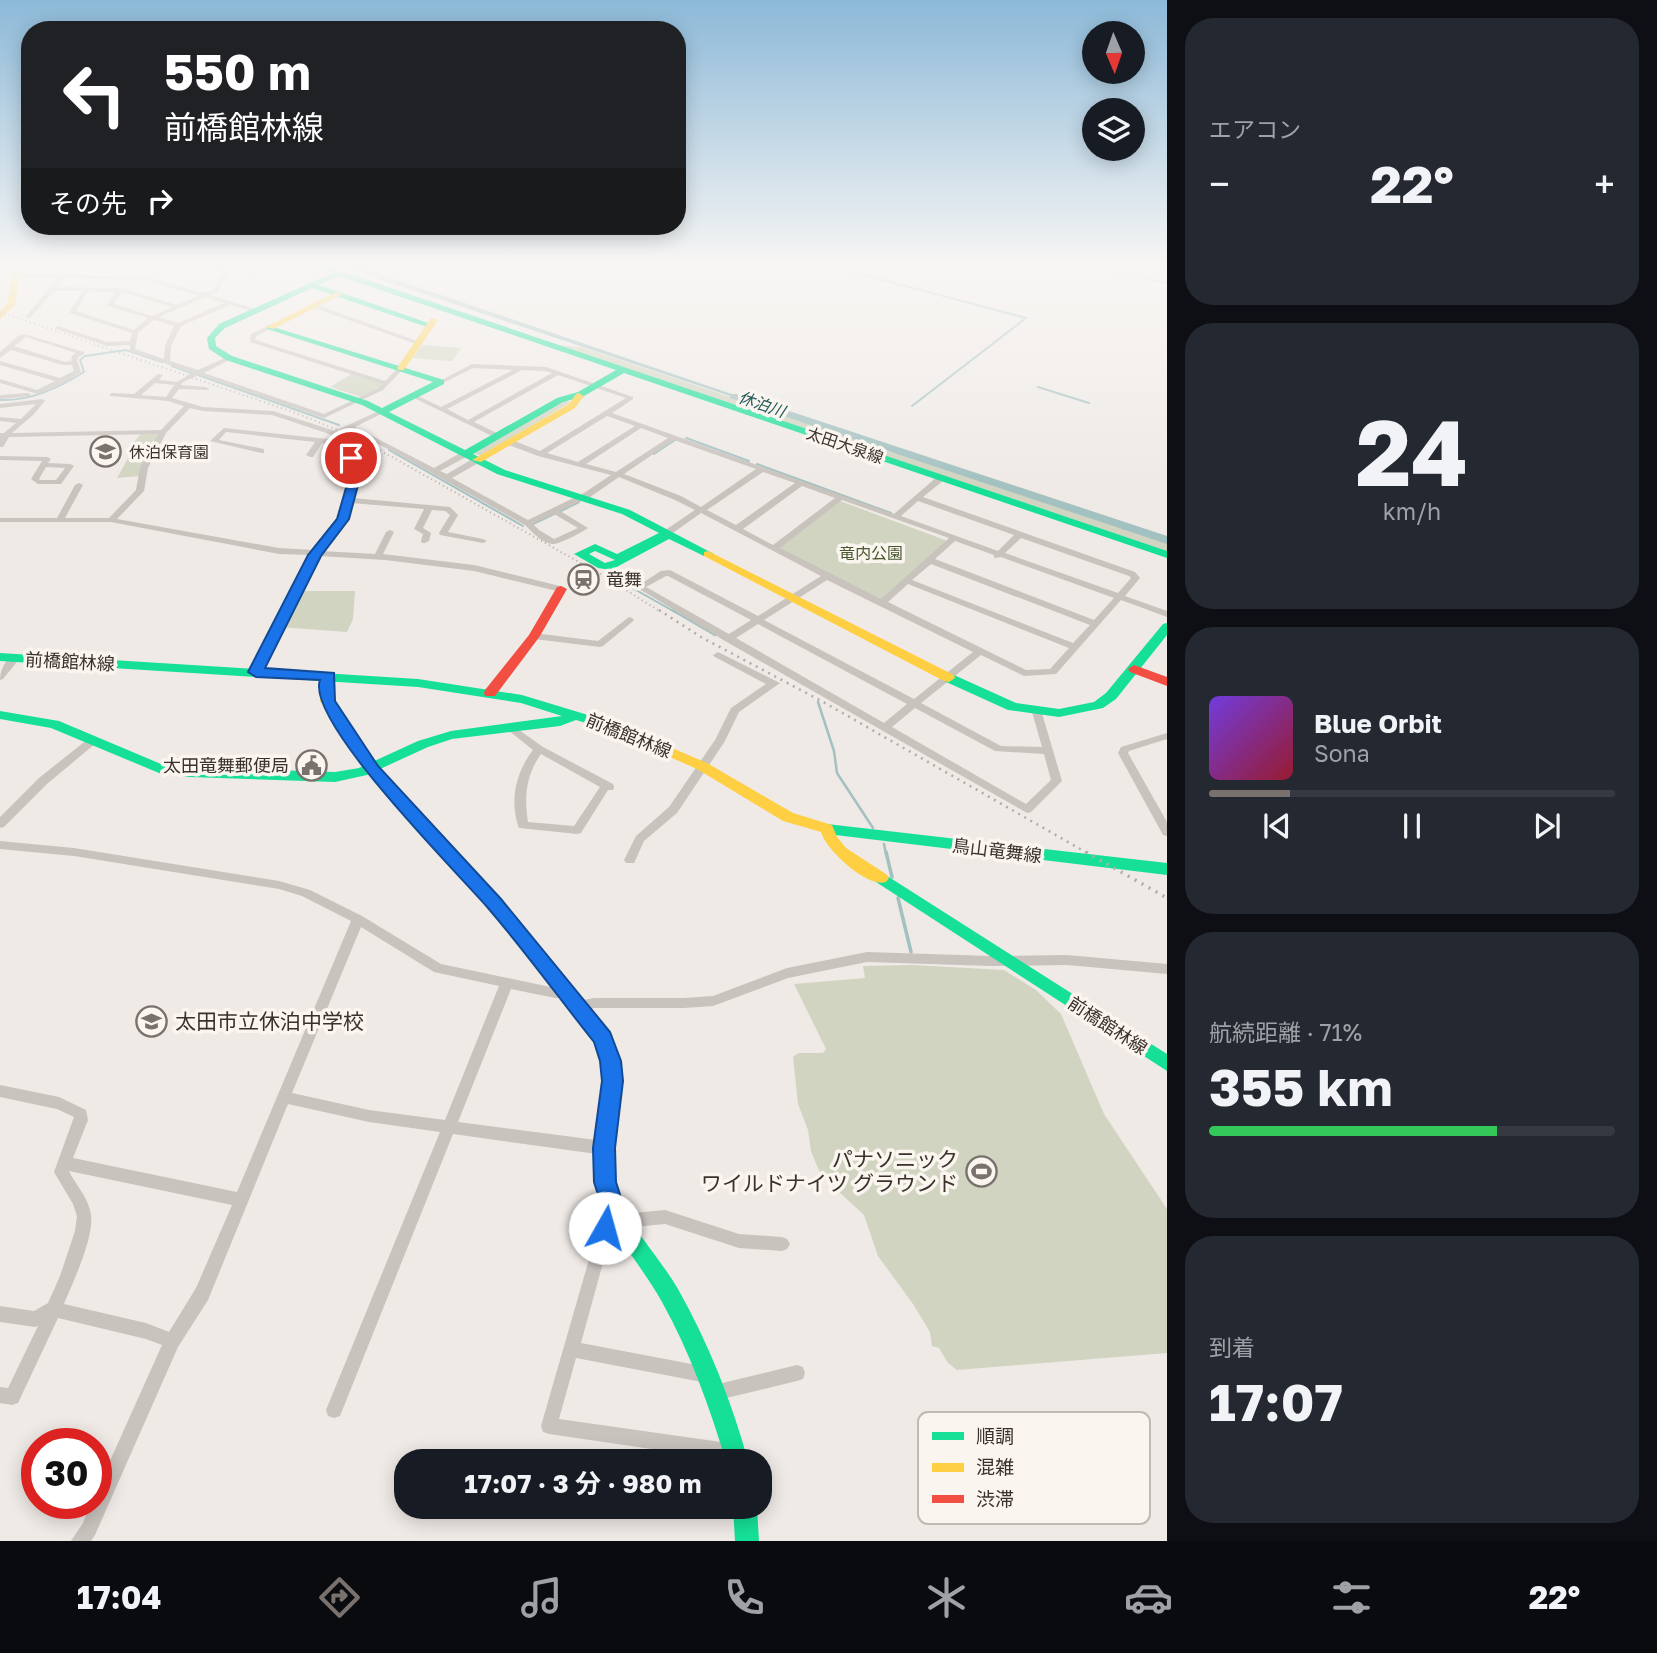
<!DOCTYPE html>
<html lang="ja">
<meta charset="utf-8">
<style>
body{margin:0;font-family:"Golos Text","Noto Sans JP",sans-serif;background:#242831;color:#f1f3f6;height:100vh;display:flex;flex-direction:column;font-size:26px;white-space:nowrap}
*{box-sizing:border-box;margin:0}
p{font-size:23px;color:#9ea1a6}
.icon{flex:none;width:38px;height:38px;fill:none;stroke:currentColor;stroke-width:2;stroke-linecap:round;stroke-linejoin:round}
.map{position:relative;flex:1;overflow:hidden}
.drawer{display:flex;flex-direction:column;gap:18px;padding:18px;background:#0d0f14;width:490px}
.drawer>*{flex:none}
.hud{position:absolute;left:21px;top:21px;width:665px;height:214px;border-radius:28px;box-shadow:0 4px 18px #0003;background:#202124;color:#fff;overflow:hidden}
.needle{width:46px;rotate:178deg}
.controls{position:absolute;left:1082px;top:21px;display:grid;gap:14px}
.controls a{display:grid;place-items:center;width:63px;height:63px;border-radius:50%;background:#171b24;box-shadow:0 4px 18px #0003;font-size:35px}
.speed{position:absolute;left:21px;top:1428px;display:flex;gap:14px;font-size:35px;font-weight:700;text-align:center}
.speed>*{display:grid;place-content:center;width:91px;height:91px;border-radius:50%;background:#171b24;box-shadow:0 4px 18px #0003;line-height:1}
.speed .limit{border:10px solid #d22;background:#fff;color:#111}
.pin{position:absolute;display:grid;place-items:center;width:60px;height:60px;color:#fff;margin:-30px;border:4px solid #fff;border-radius:50%;box-shadow:0 2px 7px #0007}
.me{position:absolute;width:77px;margin:-38px;rotate:7deg;stroke-linejoin:round;filter:drop-shadow(0 0 5px #0008)}
.turn{display:flex;align-items:center;gap:24px;height:147px;padding:0 28px;font-size:32px}
.turn .icon{width:91px;height:91px;stroke-width:2.5}
.turn b{display:block;font-size:49px;line-height:60px}
.then{display:flex;align-items:center;height:66px;padding:0 28px;background:#0003;gap:14px;font-size:26px}
.big{font-size:52px;font-weight:700;line-height:1.1}
.drawer .tile{flex:1;display:flex;flex-direction:column;justify-content:center;gap:10px;min-width:0;padding:0 24px;border-radius:28px;background:#242831}
.drawer .dial{align-items:center;gap:0}
.dial b{font-size:91px;line-height:1}
.song{display:flex;align-items:center;gap:21px}
.cover{width:84px;height:84px;border-radius:10px;background:linear-gradient(135deg,hsl(260 70% 55%),hsl(350 70% 35%))}
.played{height:7px;border-radius:4px;background:linear-gradient(90deg,#79716d 20%,#363941 20%)}
.keys{display:flex;justify-content:space-around;direction:ltr}
.heat{display:flex;justify-content:space-between;align-items:center;font-size:38px;direction:ltr}
.charge{height:10px;border-radius:5px;background:linear-gradient(90deg,#34c759 71%,#363941 0)}
.trip{position:absolute;left:394px;top:1449px;width:378px;height:70px;border-radius:28px;background:#171b24;box-shadow:0 4px 18px #0003;font-weight:700;line-height:70px;text-align:center}
.tabs{display:flex;height:112px;justify-content:space-around;align-items:center;background:#090b0e;color:#9ea1a6}
.tabs .icon{width:49px;height:49px}
.tabs .selected{color:#79716d}
.tabs b{font-size:32px;color:#f1f3f6}
main{display:flex;flex:1;min-height:0}
.map>svg:first-child{display:block}
</style>
<main>
<div class="map">
<svg width="1167" height="1541" viewBox="0 0 1167 1541">
<rect width="100%" height="100%" fill="#efeae6"/>
<!-- green -->
<path fill="#d1d4c0" d="M422,345L461,348L452,361L413,358Z
M556,345L581,347L1167,543V552Z
M352,374L381,383L382,387L361,397L330,387Z
M565,400L571,402L481,456L471,452Z
M160,433L139,476L117,478L132,451L127,450L141,434Z
M840,501L945,540V542L883,599L879,600L782,550L780,547Z
M299,591H355L353,619L347,632L280,627Z
M913,965L1004,970L1036,990L1061,1014L1104,1114L1167,1209V1353L957,1370L948,1363L939,1348L932,1346L930,1332L913,1304L878,1256L864,1215L822,1176L817,1166L811,1151L808,1130L798,1104L793,1057L798,1053H823L826,1049L794,984L865,978L863,966Z"/>
<!-- water -->
<path fill="#a2c1c0" d="M346,268L365,269L755,402L751,403Z"/>
<g fill="none" stroke-linecap="round" stroke-linejoin="round">
<!-- stream-far2 -->
<path stroke="#a2c1c0" stroke-width="2" d="M838,268L1026,318L912,406
M1103,268L1167,283
M172,366L191,373
M198,375L339,425
M1038,387L1089,403
M0,400C31,401 58,388 84,372L80,360L85,356L126,350L162,362
M686,438L749,461
M389,450L523,526
M654,454L675,440
M757,464L891,513
M561,511L579,502
M533,524L554,514
M611,576L675,612"/>
<!-- stream-far1 -->
<path stroke="#a2c1c0" stroke-width="2.5" d="M672,610L715,635
M818,702L834,751L837,773L873,828
M884,844L886,854"/>
<!-- stream -->
<path stroke="#a2c1c0" stroke-width="3.5" d="M886,852L892,877
M898,898L911,952"/>
<!-- river -->
<path fill="#a2c1c0" fill-rule="evenodd" d="M730,394H738L1167,536V544L730,398Z"/>
<!-- street -->
<path fill="#c9c3be" fill-rule="evenodd" d="M67,268H73L67,275L144,276L204,293L213,290L223,272L174,268H231L217,292L210,295L259,310L256,312L230,305L181,326L171,346L170,361L198,370L227,357H231V359L204,373L324,414L379,388L382,384L250,342L251,334L268,326H272V328L256,336L255,340L385,381L399,367L404,368L383,390L324,418L199,375L183,382L181,385L206,387L209,389L208,390L179,389L172,398L203,407L273,411L335,431L381,410H385V412L355,427L434,468L462,452H468V456L440,471L447,474L474,458H480V462L452,478L528,520L584,493L611,475L538,456L506,444V440H512L540,451L626,398L558,375L474,422L499,434V438H496L412,397V395H416L441,407L513,370L473,368L443,383L438,382L472,364L546,367L633,397V399L612,413L894,514L938,476H944V480L923,497L1135,572L1140,578L1125,596L1167,611V617L1121,600L1056,674L1024,676L981,655L921,703L1001,746L1042,747L1032,712L1033,710H1041L1062,781L1031,812L1027,813L725,641L636,587L661,571L670,570L758,616L821,576L701,513L670,535H664V531L695,510L675,500L619,477L590,497L560,511L588,528C582,532 559,545 552,544C542,543 532,532 525,525L396,453L350,430L341,434L360,471L353,498L450,507L458,515L448,532L483,539L487,541L483,543L440,535L439,533L450,515L445,511L432,510L423,528L431,533L429,541L425,543H422L421,541L423,534L414,529L424,509L351,503L347,519L322,551L375,554L386,532L390,530L394,532L383,554L474,565L564,587L565,589L561,592L474,571L385,560L319,556L261,672L259,674H253L251,672L311,555L279,554L111,522H0V518H57L75,485L79,483L83,485L65,518H109L136,490L140,468L158,434L9,437L3,447H0V433H4L16,423L0,421V417L21,419L36,404L0,408V404L42,399L45,401L33,415L12,433L161,430L184,406L168,401L110,396V394L112,393L134,394L158,374L163,375L159,380L177,382L192,373L130,351V345L107,346L56,329L55,328L58,326L107,342L130,341L132,333L70,313L69,312L83,291H54L30,318H26V316L58,278H16L14,277V275H61ZM64,278L144,280L199,296L177,305L122,288L57,287ZM88,291L115,292L107,305L108,306L148,318L134,330L76,311ZM122,292L172,307L152,316L114,304ZM205,297L224,303L178,323L159,317ZM154,320L174,326L165,346L164,359L135,349L138,333ZM522,370L545,371L552,373L468,420L447,409ZM155,383L174,385L166,397L141,395ZM190,408L203,411L272,415L335,436L337,440L224,428L210,441L261,453H264V449L219,440L226,432L315,442L306,455L310,457H313L322,443L340,445L352,471L339,519L314,550L279,548L117,519L144,491L148,468L166,433ZM607,416L635,426L578,462L547,453ZM641,428L668,438L616,472L586,464ZM674,440L756,469L701,507L681,496L624,474ZM763,472L795,483L736,525L707,510ZM802,486L835,498L773,545L743,529ZM842,500L949,538L881,599L780,548ZM918,501L1014,535L998,551L901,516ZM554,514L578,528L554,539L539,530L533,524ZM1021,538L1129,576L1131,578L1118,593L1005,553ZM955,541L994,555V558L1001,557L1114,598L1094,620L935,559ZM931,564L1090,625L1073,643L912,580ZM666,576H668L751,620L729,634L646,587ZM827,580L973,652L914,699L764,620ZM908,584L1069,648L1050,669L1026,670L888,602ZM758,624L907,704L884,723L736,638ZM915,708L995,751L1044,754L1051,780L1026,804L892,727Z
M314,304L420,342L421,343L416,344L312,307L311,306Z
M24,334L84,352V354L78,357L77,360L81,372L65,382L38,394L0,383V379L37,390L55,381L0,365V361L60,378L74,371L72,365H63L11,350L0,358V352L18,336ZM26,337L76,353L72,356L71,361L65,362L14,346Z
M28,393L30,394V396L0,399V395Z
M0,456L47,457L51,459L48,463L70,464L74,466L61,484H38L31,479L42,461L0,460ZM46,467L65,468L56,480H40L39,479Z
M629,617L632,618L634,620L632,622L603,646L600,647L534,639L529,636L534,633L598,641Z
M718,652L780,683L739,712L725,741L677,813L644,841L634,863H626L624,860L636,836L669,807L715,740L731,708L766,684L715,657L713,655Z
M15,655L20,658L3,679L0,680C0,670 5,659 15,655Z
M512,725L543,747L613,784L614,787L613,790H608L581,833L577,834L519,828C509,801 516,772 533,750L508,730L507,728L508,726ZM541,754L600,787L574,826L528,822C524,797 526,775 541,754Z
M1167,733V739L1129,751L1128,753L1167,822V836L1163,835L1118,753L1121,747Z
M92,738L97,741L96,743L47,784L4,827L0,828V817L39,778L88,739Z
M0,841L74,848L279,881L310,890L362,916L441,964L555,988L572,989L574,993L572,997L555,998L511,989L458,1122L604,1141L609,1143L611,1148L609,1153L604,1155L453,1134L340,1416L334,1418L328,1416L326,1410L440,1132L369,1122L288,1104L208,1300L178,1347L95,1535L91,1541H71L83,1523L91,1503H96V1492L162,1345L146,1339L58,1318L18,1403L12,1405L0,1403V1387L8,1388L38,1326L35,1327L0,1322V1306L34,1311L48,1303L60,1276L75,1231L77,1216L73,1204L54,1172L74,1117L57,1109L0,1097V1085L59,1097L86,1110L88,1120L73,1158L237,1192L351,921L302,896L279,889L74,856L0,849ZM361,927L434,972L499,986L445,1120L369,1110L292,1093ZM69,1171L232,1205L196,1288L169,1332L146,1323L64,1304C73,1282 94,1238 91,1215C89,1198 75,1184 69,1171Z
M867,952L991,956L1067,955L1167,964V974L1067,965L991,966L867,962L788,978L713,1006L684,1008H594L578,1011L573,1010L572,1006L573,1002L594,998H684L713,996L787,968Z
M612,1197L617,1199L619,1204L581,1343L707,1367L713,1369L715,1375L713,1381L707,1383L576,1358L559,1419L735,1444L741,1447L744,1453L741,1459L733,1461L549,1434L543,1432L541,1426L605,1204L607,1199Z
M665,1210L739,1234L782,1237L787,1239L790,1244L787,1249L782,1251L739,1248L665,1224L623,1228L618,1226L616,1221L618,1216L623,1214Z
M797,1365L803,1367L805,1373L803,1379L797,1381L714,1401L708,1399L706,1393L708,1387L714,1385Z"/>
<!-- fast -->
<path fill="#16e098" fill-rule="evenodd" d="M320,268H332L1167,551V558L624,373L584,396L563,402L473,454L505,470L630,510L714,554L712,556H704L669,539L611,570L598,568L574,554L595,544L617,554L659,533L622,514L497,474L362,405L226,360L209,349L207,338L219,324L332,273ZM339,276L616,370L578,392L557,398L465,450L389,412L444,384V380L267,325V329L433,382L382,408L368,401L232,356L216,346L215,338L225,328L312,288L427,327L434,325L319,285ZM595,551L615,560L605,563L589,554Z
M1167,623V635L1116,699L1103,708L1059,717L1008,710L944,681L943,678L949,674L954,675L1016,703L1059,709L1094,702L1106,693L1163,624Z
M0,653L418,679L522,695L621,725L623,728L616,732L576,720L560,726L452,739L428,747L367,775L335,782L190,777L159,773L51,728L0,719V711L59,721L161,764L190,767L335,772L359,768L418,741L451,731L562,716L521,703L418,687L0,661Z
M827,824L1167,863V875L827,834L822,833L820,829L822,825Z
M881,872L1167,1054V1071L876,882L873,878L876,874Z
M596,1022C604,1024 606,1030 610,1037C637,1082 605,1135 616,1184C624,1223 658,1254 678,1289C708,1342 732,1402 748,1461H726C709,1406 690,1352 662,1302C642,1266 613,1236 600,1196C585,1151 610,1108 602,1063C599,1050 593,1041 587,1029L590,1024Z
M733,1507H757L759,1541H735Z"/>
<!-- slow -->
<path fill="#ffcf43" fill-rule="evenodd" d="M13,268H21L15,305L0,319V312L7,304Z
M336,292L343,294L273,329L266,327Z
M431,318L438,320L404,370H398L397,368Z
M579,393L584,396L575,408L481,462L472,460L569,404L576,394Z
M708,551L954,675L955,678L949,682L944,681L704,556V552Z
M329,672L335,676L331,686L334,701L377,767L501,900L602,1024L605,1029L602,1034L596,1036L590,1034L489,908L367,773L320,701L319,686L324,673Z
M616,724L707,763L793,813L832,825L837,837L846,848L886,874L889,878L886,882C867,888 826,850 821,832L783,821L697,769L611,731L609,728Z"/>
<!-- jam -->
<path fill="#f24e42" fill-rule="evenodd" d="M561,586L567,589L540,636L495,696H485L484,693L485,690L529,635L557,587Z
M1134,665L1167,677V686L1130,672L1128,669Z"/>
<!-- rail-far2 -->
<path stroke="#b1aca8" stroke-width="2" stroke-dasharray="1 3.5" stroke-linecap="butt" d="M0,312L293,412L360,439L602,575L661,612"/>
<!-- rail-far1 -->
<path stroke="#b1aca8" stroke-width="2.5" stroke-dasharray="2 5" stroke-linecap="butt" d="M659,610L701,637L825,703L1089,854"/>
<!-- rail -->
<path stroke="#b1aca8" stroke-width="3.5" stroke-dasharray="2 6" stroke-linecap="butt" d="M1086,852L1167,898"/>
</g>
<!-- sky -->
<linearGradient id="sky" x2="0" y2="1"><stop stop-color="#8cb9d8"/><stop offset="0.55" stop-color="#f8f6f4"/><stop offset="1" stop-color="#f8f6f4" stop-opacity="0"/></linearGradient>
<rect width="1167" height="484" fill="url(#sky)"/>
<!-- route -->
<path fill="#1a73e8" stroke="#114b97" stroke-width="2" d="M351,454L357,458L361,474L349,519L321,556L265,668L334,673L335,701L378,766L501,899L610,1032L621,1061L623,1081L615,1148L616,1182L623,1204L613,1236L605,1239L597,1236L594,1228L601,1204L594,1182L593,1148L602,1081L600,1061L594,1042C559,998 525,951 488,908C458,873 305,721 320,680L256,677L248,672L308,555L337,519L350,474L346,458Z"/>
<!-- icons -->
<defs>
<symbol id="school-ring" viewBox="-11 -11 22 22"><circle r="9.5" fill="#faf5ee" stroke="#79716d" stroke-width="1.5"/><path d="M0-5L7-2L0 1L-7-2ZM-4 1L0 2.5L4 1V4Q0 6-4 4Z" fill="#79716d"/></symbol>
<symbol id="station-ring" viewBox="-11 -11 22 22"><circle r="9.5" fill="#faf5ee" stroke="#79716d" stroke-width="1.5"/><path d="M-3-6H3Q5-6 5-4V2Q5 4 3 4L4.5 6H3L1.5 4h-3L-3 6H-4.5L-3 4Q-5 4-5 2V-4Q-5-6-3-6ZM-3.5-4v3h7v-3ZM-3.5 1v1.5H-2V1ZM2 1v1.5H3.5V1Z" fill="#79716d"/></symbol>
<symbol id="civic-ring" viewBox="-11 -11 22 22"><circle r="9.5" fill="#faf5ee" stroke="#79716d" stroke-width="1.5"/><path d="M-.6-6.5H3V-4.5H.6V-3L4-1V1h2V6H-6V1h2V-1L-.6-3ZM-1.2 2.5V6h2.4V2.5Z" fill="#79716d"/></symbol>
<symbol id="stadium-ring" viewBox="-11 -11 22 22"><circle r="9.5" fill="#faf5ee" stroke="#79716d" stroke-width="1.5"/><path d="M0-5a6.5 5 0 1 0 0 10a6.5 5 0 1 0 0-10ZM-3.5-1.8h7v3.6h-7Z" fill="#79716d"/></symbol>
</defs>
<g fill-rule="evenodd">
<use href="#school-ring" x="88" y="434" width="35" height="35"/>
<use href="#station-ring" x="566" y="562" width="35" height="35"/>
<use href="#civic-ring" x="294" y="748" width="35" height="35"/>
<use href="#school-ring" x="134" y="1004" width="35" height="35"/>
<use href="#stadium-ring" x="964" y="1154" width="35" height="35"/>
</g>
<g text-anchor="middle" dominant-baseline="central" stroke-width="7" stroke-linejoin="round" paint-order="stroke">
<!-- far-water labels -->
<g font-size="16" font-style="italic" fill="#21595b" stroke="#faf5ee">
<text transform="translate(762 404) rotate(19)">休泊川</text>
</g>
<!-- far-street labels -->
<g font-size="16" fill="#3a302c" stroke="#faf5ee">
<text transform="translate(845 445) rotate(19)">太田大泉線</text>
</g>
<!-- far-poi labels -->
<g font-size="16" fill="#3a302c" stroke="#faf5ee" text-anchor="start">
<text x="129" y="452">休泊保育園</text>
</g>
<!-- far-park labels -->
<g font-size="16" fill="#4a5830" stroke="#faf5ee">
<text x="871" y="553">竜内公園</text>
</g>
<!-- poi labels -->
<g font-size="18" fill="#3a302c" stroke="#faf5ee" text-anchor="start">
<text x="606" y="579">竜舞</text>
<text x="289" y="765" text-anchor="end">太田竜舞郵便局</text>
</g>
<!-- street labels -->
<g font-size="18" fill="#3a302c" stroke="#faf5ee">
<text transform="translate(70 661) rotate(3)">前橋館林線</text>
<text transform="translate(629 735) rotate(22)">前橋館林線</text>
<text transform="translate(997 850) rotate(7)">鳥山竜舞線</text>
<text transform="translate(1108 1025) rotate(33)">前橋館林線</text>
</g>
<!-- near-poi labels -->
<g font-size="21" fill="#3a302c" stroke="#faf5ee" text-anchor="start">
<text x="175" y="1021">太田市立休泊中学校</text>
<text x="958" y="1159" text-anchor="end">パナソニック<tspan x="958" dy="24">ワイルドナイツ グラウンド</tspan></text>
</g>
</g>
<!-- legend -->
<rect x="918" y="1412" width="232" height="112" rx="10" fill="#faf5ee" stroke="#c0bab4" stroke-width="2"/>
<rect x="932" y="1432" width="32" height="8" fill="#16e098"/>
<rect x="932" y="1463" width="32" height="9" fill="#ffcf43"/>
<rect x="932" y="1495" width="32" height="8" fill="#f24e42"/>
<g font-size="19" fill="#3a302c">
<text x="976" y="1443">順調</text>
<text x="976" y="1474">混雑</text>
<text x="976" y="1506">渋滞</text>
</g>
</svg>
<div class="controls">
<a><svg class="needle" viewBox="-14 -14 28 28"><path d="M0-13l5 13h-10z" fill="#e53935"/><path d="M0 13l5-13h-10z" fill="#9ea1a6"/></svg></a>
<a><svg class="icon" aria-label="layers" viewBox="0 0 24 24"><path d="M12 4l9 5-9 5-9-5zM3 14l9 5 9-5"/></svg></a>
</div>
<div class="speed"><div class="limit">30</div></div>
<div class="pin" style="left:351px;top:458px;background:#d93025"><svg class="icon" aria-label="arrive" viewBox="0 0 24 24"><path d="M6 21V4h12l-3 4 3 4H6"/></svg></div>
<svg class="me" style="left:605px;top:1228px" viewBox="-20 -20 40 40"><circle r="19" fill="#fff"/><path d="M0-13L10 11 0 6-10 11z" fill="#1a73e8"/></svg>
<div class="trip">17:07 · 3 分 · 980 m</div>
<div class="hud">
<div class="turn"><svg class="icon" aria-label="left" viewBox="0 0 24 24"><path d="M17 20v-9H6M10 6l-5 5 5 5"/></svg><div><b>550 m</b>前橋館林線</div></div>
<div class="then">その先<svg class="icon" aria-label="right" viewBox="0 0 24 24"><path d="M7 20v-9h11M14 6l5 5-5 5"/></svg></div>
</div>
</div>
<section class="drawer">
<div class="tile"><p>エアコン</p>
<div class="heat"><a>−</a><b class="big">22°</b><a>+</a></div>
</div>
<div class="tile dial"><b>24</b><p>km/h</p></div>
<div class="tile">
<div class="song"><i class="cover"></i><div><b>Blue Orbit</b><p>Sona</p></div></div>
<div class="played"></div>
<div class="keys"><svg class="icon" aria-label="previous" viewBox="0 0 24 24"><path d="M18 5L8 12l10 7zM5 5v14"/></svg><svg class="icon" aria-label="pause" viewBox="0 0 24 24"><path d="M8 5v14M16 5v14"/></svg><svg class="icon" aria-label="next" viewBox="0 0 24 24"><path d="M6 5l10 7-10 7zM19 5v14"/></svg></div>
</div>
<div class="tile"><p>航続距離 · 71%</p><b class="big">355 km</b><div class="charge"></div></div>
<div class="tile"><p>到着</p><b class="big">17:07</b></div>
</section>
</main>
<nav class="tabs">
<b>17:04</b>
<svg class="icon selected" aria-label="directions" viewBox="0 0 24 24"><path d="M12 3l9 9-9 9-9-9zM9 14v-3h6M13 9l2 2-2 2"/></svg>
<svg class="icon" aria-label="music" viewBox="0 0 24 24"><path d="M9 18V5l10-2v13"/><circle cx="6" cy="18" r="3"/><circle cx="16" cy="16" r="3"/></svg>
<svg class="icon" aria-label="phone" viewBox="0 0 24 24"><path d="M5 4h4l2 5-3 2q2 4 5 5l2-3 5 2v4C11 20 4 13 5 4z"/></svg>
<svg class="icon" aria-label="climate" viewBox="0 0 24 24"><path d="M12 3v18M4 7l16 10M4 17L20 7"/></svg>
<svg class="icon" aria-label="car" viewBox="0 0 24 24"><path d="M5 17H2v-5l4-1 3-4h7l3 4 3 1v5h-3M9 17h6M6 11h13"/><circle cx="7" cy="17" r="2"/><circle cx="17" cy="17" r="2"/></svg>
<svg class="icon" aria-label="filters" viewBox="0 0 24 24"><path d="M4 7h16M4 17h16"/><circle cx="9" cy="7" r="2"/><circle cx="15" cy="17" r="2"/></svg>
<b>22°</b>
</nav>
